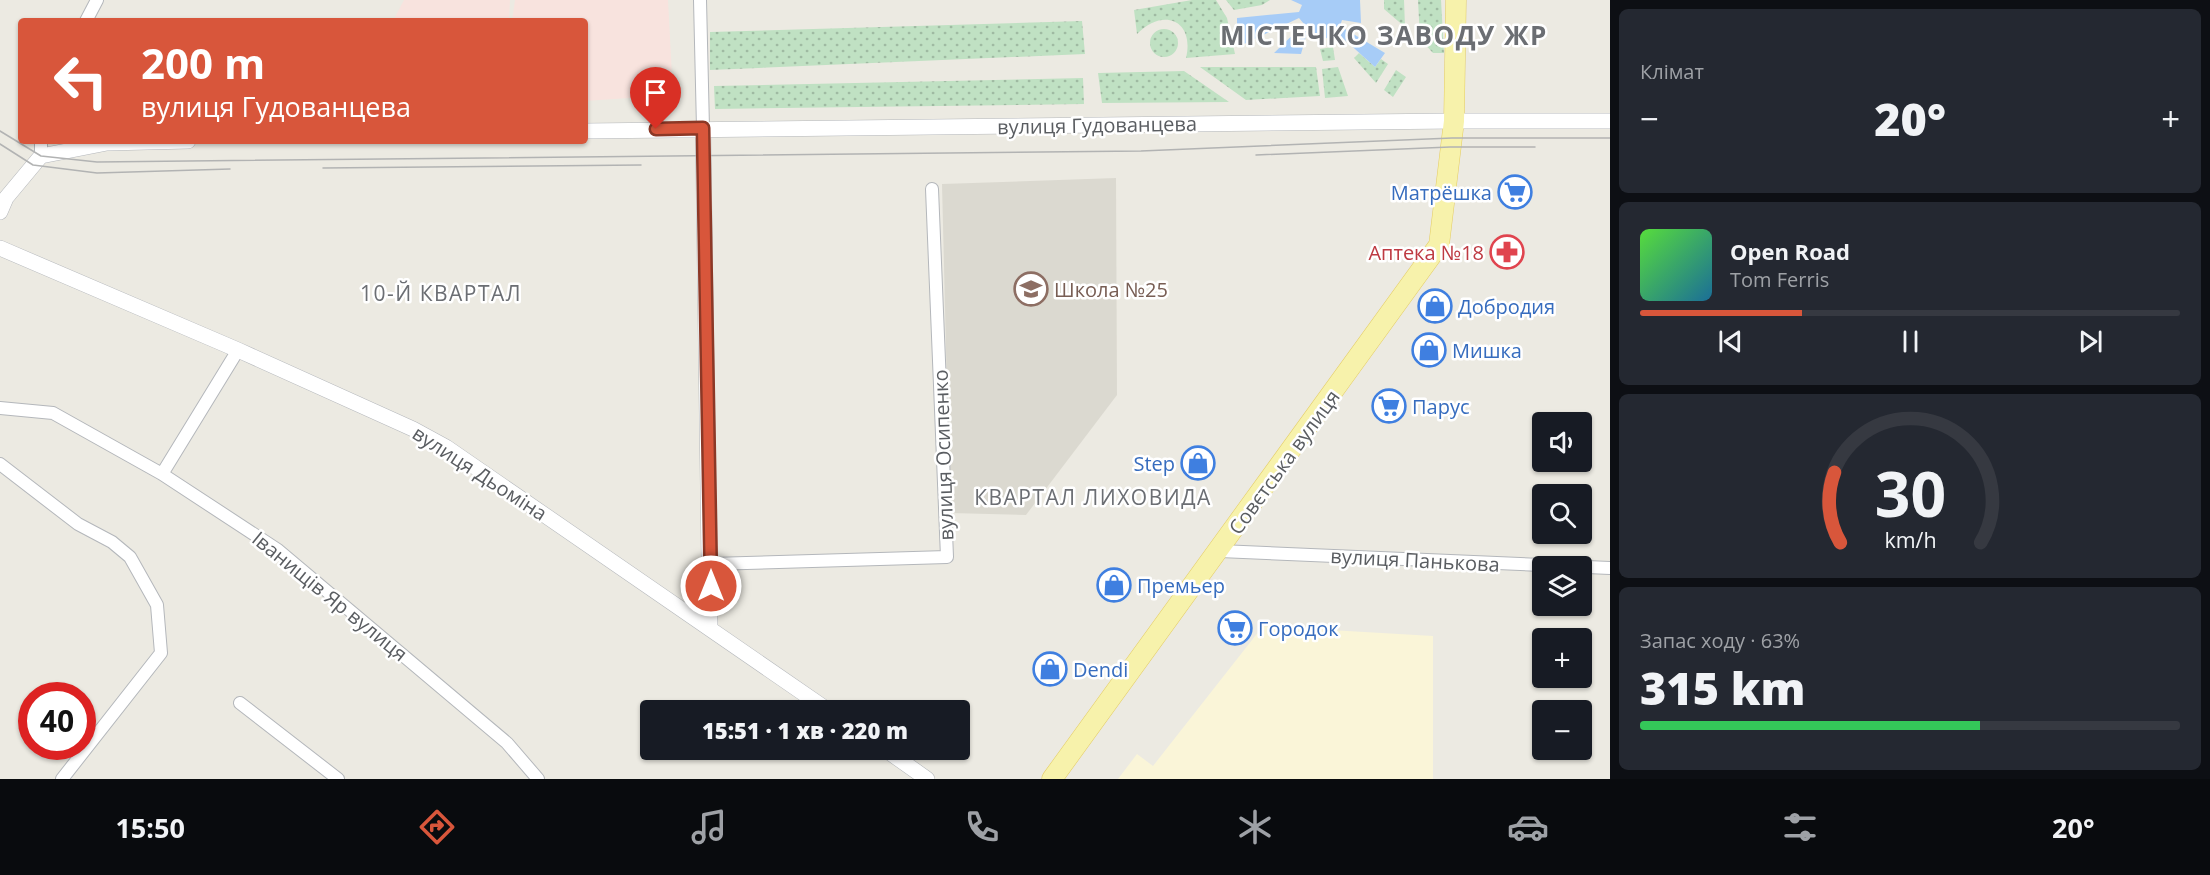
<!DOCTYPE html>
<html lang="uk">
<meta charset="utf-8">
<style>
body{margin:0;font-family:"Open Sans",sans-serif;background:#242831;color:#f1f3f6;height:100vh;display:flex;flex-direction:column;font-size:22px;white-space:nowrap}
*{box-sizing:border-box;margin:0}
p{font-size:20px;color:#9ea1a6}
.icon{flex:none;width:33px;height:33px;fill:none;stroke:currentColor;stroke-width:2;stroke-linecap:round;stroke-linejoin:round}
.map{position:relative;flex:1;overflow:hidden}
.side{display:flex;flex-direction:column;gap:9px;padding:9px;background:#0d0f14;width:600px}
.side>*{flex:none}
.hud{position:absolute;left:18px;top:18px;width:570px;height:126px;border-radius:6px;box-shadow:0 2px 4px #0004;background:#d8563b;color:#fff;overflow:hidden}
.tools{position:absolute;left:1532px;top:412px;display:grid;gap:12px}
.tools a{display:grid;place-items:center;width:60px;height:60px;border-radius:6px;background:#171b24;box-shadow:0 2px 4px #0004;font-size:30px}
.speed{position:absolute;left:18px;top:682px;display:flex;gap:12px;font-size:30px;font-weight:700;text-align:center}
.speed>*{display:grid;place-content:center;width:78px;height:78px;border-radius:50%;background:#171b24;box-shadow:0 2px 4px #0004;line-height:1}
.speed .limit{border:9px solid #d22;background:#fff;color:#111}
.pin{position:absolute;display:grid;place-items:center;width:51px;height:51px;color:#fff;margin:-62px -26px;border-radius:50% 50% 50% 0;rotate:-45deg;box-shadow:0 0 6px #0007}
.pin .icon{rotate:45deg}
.me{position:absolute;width:66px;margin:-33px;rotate:0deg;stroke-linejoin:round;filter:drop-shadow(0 0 4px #0008)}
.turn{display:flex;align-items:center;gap:21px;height:126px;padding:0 24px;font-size:27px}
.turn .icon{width:78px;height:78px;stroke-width:2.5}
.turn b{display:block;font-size:42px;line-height:51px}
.big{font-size:45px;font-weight:800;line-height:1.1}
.side .widget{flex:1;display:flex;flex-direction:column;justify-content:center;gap:9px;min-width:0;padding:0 21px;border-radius:9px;background:#242831}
.side .dial{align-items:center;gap:0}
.dial svg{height:156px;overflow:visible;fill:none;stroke:#363941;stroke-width:7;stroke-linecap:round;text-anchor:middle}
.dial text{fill:#f1f3f6;stroke:none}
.song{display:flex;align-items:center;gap:18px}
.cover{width:72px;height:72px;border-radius:9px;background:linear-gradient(135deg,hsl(110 70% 55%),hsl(200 70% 35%))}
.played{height:6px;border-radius:3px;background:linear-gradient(90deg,#d8563b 30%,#363941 30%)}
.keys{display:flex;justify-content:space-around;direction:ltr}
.heat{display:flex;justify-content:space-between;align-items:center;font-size:33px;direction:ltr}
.charge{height:9px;border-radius:4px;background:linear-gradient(90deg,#34c759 63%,#363941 0)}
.trip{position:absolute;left:640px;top:700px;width:330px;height:60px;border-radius:6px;background:#171b24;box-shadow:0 2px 4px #0004;font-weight:800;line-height:60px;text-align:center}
.menu{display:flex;height:96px;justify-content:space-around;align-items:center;background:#090b0e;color:#9ea1a6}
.menu .icon{width:42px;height:42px}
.menu .on{color:#d8563b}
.menu b{font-size:27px;color:#f1f3f6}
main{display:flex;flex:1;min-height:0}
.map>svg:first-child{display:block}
</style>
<main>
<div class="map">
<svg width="1610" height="779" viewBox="0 0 1610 779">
<defs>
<pattern id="grass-dots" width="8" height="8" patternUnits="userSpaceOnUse" patternTransform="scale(1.5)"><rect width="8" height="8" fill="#c0e1c3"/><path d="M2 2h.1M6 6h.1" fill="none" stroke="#9fbaa2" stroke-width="1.8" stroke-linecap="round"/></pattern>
</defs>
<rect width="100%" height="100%" fill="#eceae2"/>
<!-- commercial -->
<path fill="#faf5d8" d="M1263,626L1433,636V779H1118L1137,754L1153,766Z"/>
<!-- education -->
<path fill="#dbd9d0" d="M1116,178L1117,395L1026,515L950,513L942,184Z"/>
<!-- medical -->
<path fill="#f8e3de" d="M404,0H510L509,21H393Z
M515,0H668L673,95L585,101V21H512Z"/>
<!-- grass -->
<path fill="url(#grass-dots)" d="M1192,0H1216L1227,18L1235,54L1186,58C1195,20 1163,7 1137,34L1134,10Z
M1226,0H1270L1262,5L1234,10Z
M1384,0H1404L1405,27L1384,9Z
M1418,0H1441L1444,53H1433L1420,39Z
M1082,21L1085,54L710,70V32Z
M1150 43a14 14 0 1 1 28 0a14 14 0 1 1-28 0Z
M1333,47L1335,60L1323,61L1320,49Z
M1359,53L1375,67L1381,59L1388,64L1376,83L1354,58Z
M1200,67H1316L1320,96L1246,100Z
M1338,67L1348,96L1325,98L1322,69Z
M1396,70L1406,77L1393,97L1384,90Z
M1184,71L1229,102L1102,103L1098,73Z
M1083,78L1084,104L715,109L714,86Z"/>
<!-- water -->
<path fill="#a7ccf7" d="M1291,0H1360L1361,23L1342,20L1340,26L1385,53L1375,67L1336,32L1325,39L1306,36L1301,54L1274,53L1304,24L1299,18L1244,44L1237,28V18L1299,12L1302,5Z"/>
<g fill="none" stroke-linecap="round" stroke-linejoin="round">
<defs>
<path id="minor" d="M700,0L703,128
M86,21L97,0
M41,156V141
M0,408L53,413L162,474L278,550L507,743L538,779
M0,464L78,524L112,542L130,557L157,605L161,653L62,779
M162,474L238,350
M1220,551L1610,568
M711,564L947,557L932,189
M240,703L338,779"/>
<path id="tertiary" d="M703,128L710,629
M585,131L1454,121H1610
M0,212L6,198L41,156L107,143L188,141
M0,248L238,350L413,429L446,447L829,711
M886,750L927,779"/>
<path id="primary" d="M1052,779L1439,245L1454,121L1456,0"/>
</defs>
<!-- minor casing -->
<use href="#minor" stroke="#b4b7bb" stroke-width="14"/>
<!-- tertiary casing -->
<use href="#tertiary" stroke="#b4b7bb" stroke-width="16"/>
<!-- primary casing -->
<use href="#primary" stroke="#e4cc63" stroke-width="21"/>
<!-- minor -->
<use href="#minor" stroke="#fff" stroke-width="12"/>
<!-- tertiary -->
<use href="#tertiary" stroke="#fff" stroke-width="15"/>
<!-- primary -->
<use href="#primary" stroke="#f7f2ab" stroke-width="20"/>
<!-- tram -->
<path stroke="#b2b3b3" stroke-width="1.5" d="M0,131L41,156L97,162L1141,151L1452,138H1610
M0,144L33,165L97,173L230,169
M1256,155L1450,147H1535
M323,168L641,165"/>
</g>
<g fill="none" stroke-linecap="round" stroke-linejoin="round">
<defs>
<path id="route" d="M656,129L703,128L711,586"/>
</defs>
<!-- route casing -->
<use href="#route" stroke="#8c3826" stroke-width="15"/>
<!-- route -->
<use href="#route" stroke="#d8563b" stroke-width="10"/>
</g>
<!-- icons -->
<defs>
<symbol id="supermarket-ring" viewBox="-11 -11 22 22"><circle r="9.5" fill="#fff" stroke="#3f7fe0" stroke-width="1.5"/><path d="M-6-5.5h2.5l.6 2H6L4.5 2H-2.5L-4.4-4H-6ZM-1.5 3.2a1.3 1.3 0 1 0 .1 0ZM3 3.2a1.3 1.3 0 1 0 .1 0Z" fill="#3f7fe0"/></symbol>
<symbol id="pharmacy-ring" viewBox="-11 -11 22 22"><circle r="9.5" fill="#fff" stroke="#e0444e" stroke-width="1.5"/><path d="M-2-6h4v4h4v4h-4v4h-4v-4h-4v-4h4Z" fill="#e0444e"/></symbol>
<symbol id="school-ring" viewBox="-11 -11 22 22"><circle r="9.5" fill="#fff" stroke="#8d6e63" stroke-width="1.5"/><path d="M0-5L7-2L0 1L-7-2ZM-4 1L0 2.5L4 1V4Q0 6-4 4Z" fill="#8d6e63"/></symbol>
<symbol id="shop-ring" viewBox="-11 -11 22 22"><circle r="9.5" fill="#fff" stroke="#3f7fe0" stroke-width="1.5"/><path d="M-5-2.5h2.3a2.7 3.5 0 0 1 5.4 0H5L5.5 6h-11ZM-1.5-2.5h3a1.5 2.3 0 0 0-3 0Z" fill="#3f7fe0"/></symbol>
</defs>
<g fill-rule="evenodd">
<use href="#supermarket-ring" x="1496" y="173" width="38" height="38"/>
<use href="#pharmacy-ring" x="1488" y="233" width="38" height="38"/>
<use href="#school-ring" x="1012" y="270" width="38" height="38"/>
<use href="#shop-ring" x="1416" y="287" width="38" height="38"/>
<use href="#shop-ring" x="1410" y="331" width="38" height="38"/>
<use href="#supermarket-ring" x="1370" y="387" width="38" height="38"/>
<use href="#shop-ring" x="1179" y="444" width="38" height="38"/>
<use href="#shop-ring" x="1095" y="566" width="38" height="38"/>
<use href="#supermarket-ring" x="1216" y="609" width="38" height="38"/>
<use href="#shop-ring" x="1031" y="650" width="38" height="38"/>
</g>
<g text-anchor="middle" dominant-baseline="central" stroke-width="5" stroke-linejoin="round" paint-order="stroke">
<!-- street labels -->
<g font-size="20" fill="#5a5d61" stroke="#fff">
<text transform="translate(1097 125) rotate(-1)">вулиця Гудованцева</text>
<text transform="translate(943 455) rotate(-92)">вулиця Осипенко</text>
<text transform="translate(1284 462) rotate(-54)">Совєтська вулиця</text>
<text transform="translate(480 473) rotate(33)">вулиця Дьоміна</text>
<text transform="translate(1415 560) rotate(3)">вулиця Панькова</text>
<text transform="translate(330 596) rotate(39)">Іванищів Яр вулиця</text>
</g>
<!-- shop labels -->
<g font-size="20" fill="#366cbe" stroke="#fff" text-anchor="start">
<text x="1492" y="192" text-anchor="end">Матрёшка</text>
<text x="1458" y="306">Добродия</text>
<text x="1452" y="350">Мишка</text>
<text x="1412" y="406">Парус</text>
<text x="1175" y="463" text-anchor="end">Step</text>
<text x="1137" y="585">Премьер</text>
<text x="1258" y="628">Городок</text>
<text x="1073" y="669">Dendi</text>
</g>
<!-- health labels -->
<g font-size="20" fill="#be3a42" stroke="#fff" text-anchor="end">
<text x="1484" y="252">Аптека №18</text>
</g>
<!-- education labels -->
<g font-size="20" fill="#785e54" stroke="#fff" text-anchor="start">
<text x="1054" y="289">Школа №25</text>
</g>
<!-- neighbourhood labels -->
<g font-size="21" letter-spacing="1.5" fill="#6b6e73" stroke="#fff">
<text x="441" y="293">10-Й КВАРТАЛ</text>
<text x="1093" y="497">КВАРТАЛ ЛИХОВИДА</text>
</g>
<!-- district labels -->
<g font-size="26" font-weight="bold" letter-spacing="1.5" fill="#6b6e73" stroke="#fff">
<text x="1384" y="35">МІСТЕЧКО ЗАВОДУ ЖР</text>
</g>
</g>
</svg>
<div class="tools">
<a><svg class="icon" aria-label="sound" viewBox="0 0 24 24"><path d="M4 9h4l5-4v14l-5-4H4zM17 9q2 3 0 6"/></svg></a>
<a><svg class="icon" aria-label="search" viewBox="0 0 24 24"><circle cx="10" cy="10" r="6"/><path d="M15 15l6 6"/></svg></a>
<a><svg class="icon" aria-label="layers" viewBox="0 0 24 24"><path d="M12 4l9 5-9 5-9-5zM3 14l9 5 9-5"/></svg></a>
<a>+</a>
<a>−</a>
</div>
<div class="speed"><div class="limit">40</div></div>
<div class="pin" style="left:656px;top:129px;background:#d93025"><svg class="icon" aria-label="arrive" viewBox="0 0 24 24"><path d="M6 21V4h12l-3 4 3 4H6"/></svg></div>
<svg class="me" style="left:711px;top:586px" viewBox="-20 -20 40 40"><circle r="17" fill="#d8563b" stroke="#fff" stroke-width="3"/><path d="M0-11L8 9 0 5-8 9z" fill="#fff"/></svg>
<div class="trip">15:51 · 1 хв · 220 m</div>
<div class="hud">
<div class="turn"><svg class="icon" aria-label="left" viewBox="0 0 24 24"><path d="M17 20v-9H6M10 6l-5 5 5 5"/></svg><div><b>200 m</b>вулиця Гудованцева</div></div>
</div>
</div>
<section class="side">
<div class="widget"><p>Клімат</p>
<div class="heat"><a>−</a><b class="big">20°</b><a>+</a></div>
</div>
<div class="widget">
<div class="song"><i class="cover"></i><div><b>Open Road</b><p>Tom Ferris</p></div></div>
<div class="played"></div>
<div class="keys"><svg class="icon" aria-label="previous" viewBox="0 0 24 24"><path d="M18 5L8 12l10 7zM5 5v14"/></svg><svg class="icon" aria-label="pause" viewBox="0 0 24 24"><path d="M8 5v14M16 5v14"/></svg><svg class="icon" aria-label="next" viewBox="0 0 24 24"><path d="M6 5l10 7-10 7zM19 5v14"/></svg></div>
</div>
<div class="widget dial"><svg viewBox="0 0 100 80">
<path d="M14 69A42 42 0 1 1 86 69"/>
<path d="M14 69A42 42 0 0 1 11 33" stroke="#d8563b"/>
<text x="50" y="56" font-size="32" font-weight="700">30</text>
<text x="50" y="72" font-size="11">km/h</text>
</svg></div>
<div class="widget"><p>Запас ходу · 63%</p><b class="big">315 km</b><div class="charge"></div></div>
</section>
</main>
<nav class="menu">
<b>15:50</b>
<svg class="icon on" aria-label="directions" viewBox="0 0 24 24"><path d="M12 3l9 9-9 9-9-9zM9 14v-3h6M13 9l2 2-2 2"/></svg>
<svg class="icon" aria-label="music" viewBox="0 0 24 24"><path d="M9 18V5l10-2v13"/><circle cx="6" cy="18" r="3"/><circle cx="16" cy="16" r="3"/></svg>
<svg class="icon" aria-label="phone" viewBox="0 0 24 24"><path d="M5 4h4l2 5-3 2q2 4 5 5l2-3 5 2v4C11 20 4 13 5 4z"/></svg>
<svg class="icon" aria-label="climate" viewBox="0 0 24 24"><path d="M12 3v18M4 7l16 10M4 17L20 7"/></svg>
<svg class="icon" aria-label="car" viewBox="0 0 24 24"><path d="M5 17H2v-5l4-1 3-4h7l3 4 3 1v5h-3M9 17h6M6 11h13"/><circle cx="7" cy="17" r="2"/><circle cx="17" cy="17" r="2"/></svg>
<svg class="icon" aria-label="filters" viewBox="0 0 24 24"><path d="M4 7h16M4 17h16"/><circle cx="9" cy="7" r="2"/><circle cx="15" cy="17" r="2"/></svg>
<b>20°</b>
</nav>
